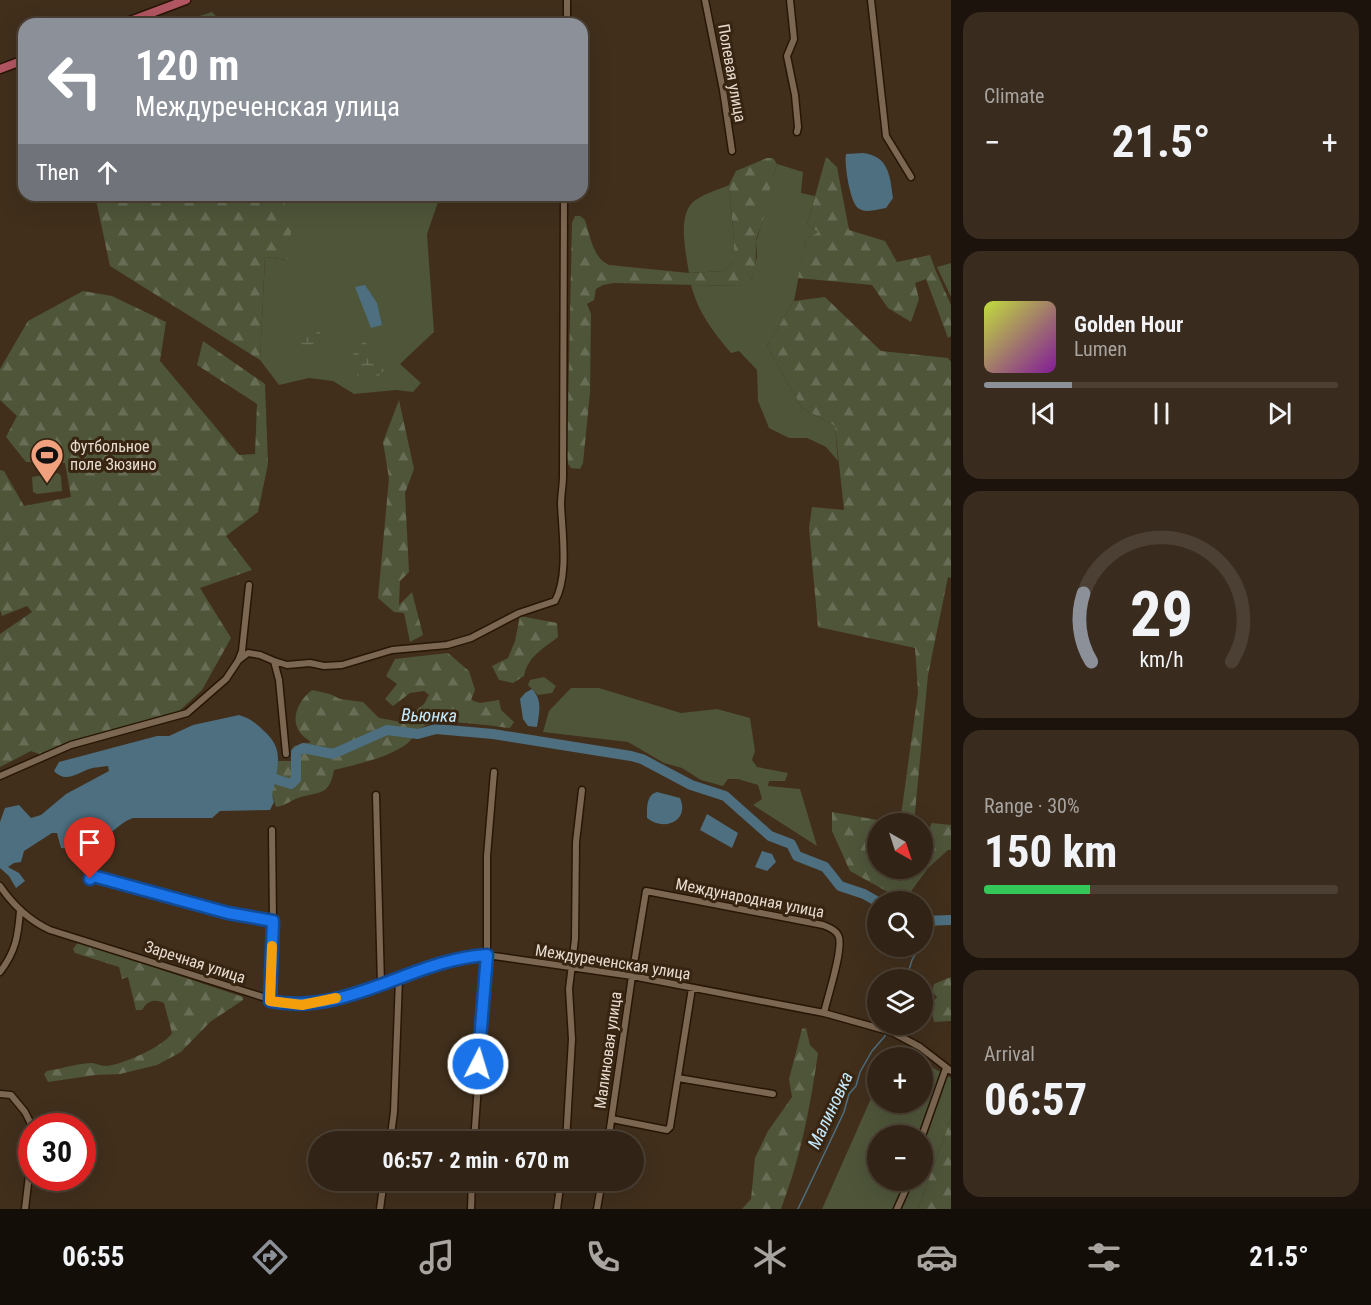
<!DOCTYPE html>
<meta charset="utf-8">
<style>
body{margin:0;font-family:"Roboto Condensed",sans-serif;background:#392b1e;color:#f1f3f6;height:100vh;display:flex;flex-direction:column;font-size:22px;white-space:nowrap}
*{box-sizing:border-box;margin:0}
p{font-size:20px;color:#a8a4a0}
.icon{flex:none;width:33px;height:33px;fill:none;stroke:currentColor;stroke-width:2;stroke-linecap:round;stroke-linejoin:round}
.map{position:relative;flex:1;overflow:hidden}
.details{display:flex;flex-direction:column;gap:12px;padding:12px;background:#1b130c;width:420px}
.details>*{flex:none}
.guide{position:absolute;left:18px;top:18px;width:570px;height:183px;border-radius:18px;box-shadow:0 6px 24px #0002,0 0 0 2px #4c4034;background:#8c9099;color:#fff;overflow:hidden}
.needle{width:39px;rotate:141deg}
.fabs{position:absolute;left:867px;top:813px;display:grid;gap:12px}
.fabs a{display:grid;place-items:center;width:66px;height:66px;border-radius:50%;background:#312315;box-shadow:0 6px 24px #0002,0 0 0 2px #4c4034;font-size:30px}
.speed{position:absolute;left:18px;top:1113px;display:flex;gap:12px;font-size:30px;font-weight:700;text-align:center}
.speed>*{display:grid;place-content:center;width:78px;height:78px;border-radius:50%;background:#312315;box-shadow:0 6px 24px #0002,0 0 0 2px #4c4034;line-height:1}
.speed .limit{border:9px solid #d22;background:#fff;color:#111}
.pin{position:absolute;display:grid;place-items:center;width:51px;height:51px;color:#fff;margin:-62px -26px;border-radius:50% 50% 50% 0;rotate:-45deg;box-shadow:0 0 6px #0007}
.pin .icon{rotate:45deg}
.me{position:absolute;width:66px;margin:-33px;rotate:5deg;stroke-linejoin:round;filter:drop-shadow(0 0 4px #0008)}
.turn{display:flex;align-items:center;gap:21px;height:126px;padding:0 18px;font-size:27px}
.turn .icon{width:78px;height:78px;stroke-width:2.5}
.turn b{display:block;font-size:42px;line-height:51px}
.then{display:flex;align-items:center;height:57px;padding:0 18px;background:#0003;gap:12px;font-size:22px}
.big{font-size:45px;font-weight:700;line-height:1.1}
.details .widget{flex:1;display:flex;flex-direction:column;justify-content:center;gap:9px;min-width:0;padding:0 21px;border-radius:18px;background:#392b1e}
.details .dial{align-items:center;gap:0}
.dial svg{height:156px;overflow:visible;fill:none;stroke:#4c4034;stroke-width:7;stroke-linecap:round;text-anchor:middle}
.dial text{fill:#f1f3f6;stroke:none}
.song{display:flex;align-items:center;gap:18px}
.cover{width:72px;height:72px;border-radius:9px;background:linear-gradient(135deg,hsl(70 70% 55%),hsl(290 70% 35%))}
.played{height:6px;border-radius:3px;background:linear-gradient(90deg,#8c9099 25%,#4c4034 25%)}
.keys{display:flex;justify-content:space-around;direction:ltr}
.heat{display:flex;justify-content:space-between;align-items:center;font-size:33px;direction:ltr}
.charge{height:9px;border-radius:4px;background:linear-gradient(90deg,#34c759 30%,#4c4034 0)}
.trip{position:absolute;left:308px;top:1131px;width:336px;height:60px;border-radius:30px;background:#312315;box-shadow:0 6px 24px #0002,0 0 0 2px #4c4034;font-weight:700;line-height:60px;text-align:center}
.tabs{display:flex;height:96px;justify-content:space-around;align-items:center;background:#140e08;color:#a8a4a0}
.tabs .icon{width:42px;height:42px}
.tabs .current{color:#8c9099}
.tabs b{font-size:27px;color:#f1f3f6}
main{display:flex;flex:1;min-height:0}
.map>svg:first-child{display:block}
</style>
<main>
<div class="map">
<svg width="951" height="1209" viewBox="0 0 951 1209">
<defs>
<pattern id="forest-firs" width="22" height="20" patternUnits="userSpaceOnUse" patternTransform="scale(1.5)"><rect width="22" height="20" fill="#4e5539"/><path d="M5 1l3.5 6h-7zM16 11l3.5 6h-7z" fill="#686d55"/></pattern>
<pattern id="wetland-marsh" width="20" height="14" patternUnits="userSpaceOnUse" patternTransform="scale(1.5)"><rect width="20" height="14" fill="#4e5539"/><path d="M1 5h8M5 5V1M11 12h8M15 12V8" fill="none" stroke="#686d55"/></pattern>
</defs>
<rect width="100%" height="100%" fill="#412f1c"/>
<!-- green -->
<path fill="#4e5539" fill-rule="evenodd" d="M777,164L803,172L801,193L815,196L807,225L818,232L806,239L794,301L767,346L802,408L835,426L838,461L826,447L807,438H789L769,428L758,401L757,370L739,351L731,353C712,330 699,314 691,285L739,286L752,279L757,257L756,242L763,219L770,185Z
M729,185L734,241V262L723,271L689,273C686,254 678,220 691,204C699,195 718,190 729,185Z
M288,195H359L366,203L372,195H444L438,202L427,234L434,332L400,364L421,383L413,392L396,390L354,394L333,381L309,378L279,385L260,360L265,257L287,260L280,214Z
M951,263V297L937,267Z
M58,473L61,476L62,491L37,494L33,492L32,477Z
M544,677L556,686L552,693L538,695L528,685L530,680Z
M571,688H599L681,713L717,709L750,718L755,751L752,760L757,767L788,773L785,781H769L768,786L800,789L817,846L753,805L762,799L758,785L738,779H728L723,786L701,780L682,768L664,763L628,742L543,732L549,711Z
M923,1062L951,1078V1118L918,1209H822L877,1085L878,1102H922ZM878,1136H922V1180H878Z"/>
<!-- forest -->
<path fill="url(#forest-firs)" d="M212,12L223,24H176Z
M826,157L837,167L849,230L885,241L897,262L930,255L935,269L951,305V336L948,338L926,279L915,283L919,299L911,322L888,308L872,285L798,278L806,239L818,232L807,225Z
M767,158H773L777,164C770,183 768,201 763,220C761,227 757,235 756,242C755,255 758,268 751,280C749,284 744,285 739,286L614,283L603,285L596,289L594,300L587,304L591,314L590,393L583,463L580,469L571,468L568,464L567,456L572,223L575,216H580L585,220C590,236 593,258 609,265L689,273L723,271L734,262V241L729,185L736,171Z
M95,195H288L281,214L292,225L287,260L265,257L260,360L110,266Z
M83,291L112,296L166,322L160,361L239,455L255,454L257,404L197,365L203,341L265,384L268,464L258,512L226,536L252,570L200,588L231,638L202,690L175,715L44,756L31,751L0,767V634L32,612L27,606L2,616L0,610V470L4,471L24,506L71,497L65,463L26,462L6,437L17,416L0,400V369L28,321Z
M825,297L881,351L948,358L951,362V578L948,577L928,675L914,823H900L918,692L915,648L818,627L809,528L812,507L844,510L835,426L802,408L767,346L794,301Z
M399,400L414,469L405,493L409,572L400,581L399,605L412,592L423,635L410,642L404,613L394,612L378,598L389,478L383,442Z
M520,616L557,623L558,637C543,649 528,656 524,676L513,683L499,680L492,666L508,658L515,641Z
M448,653L469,671L475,690L471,700L480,703L499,700L501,710L514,722L510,728C491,726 444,718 427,725C415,729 414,740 404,746C383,759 358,764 334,770C329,797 319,791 298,798C289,801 287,805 276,807L272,794L278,761H291L294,746L311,742C307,739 301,735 299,731C290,717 300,699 312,690L330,694L340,699L363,702L379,718L401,722L424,704L429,695L424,691L410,693L393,706L385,699L397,684L386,676L395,659Z
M832,812L895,823L878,824V868H922L923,836H925L932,823L951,825V850H948L928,868L904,901L850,871L832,831Z
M78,942L243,997V1000L210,1022L181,1052L157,1065L120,1074L96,1075L48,1082L44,1074L47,1071C61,1069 78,1063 93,1063C97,1064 102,1066 107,1066C121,1065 165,1046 172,1033L164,1003C154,999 148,1000 142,1010H136L128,977L122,979L119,967L75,953L73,949Z
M951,977V1021L934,1022L931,1007L937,997L932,991L934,984Z
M806,1028L810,1045L818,1053C810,1108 801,1156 781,1209H742L751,1199L755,1158L768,1131L792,1097L789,1079L802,1029Z
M951,1118V1209H918Z"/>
<!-- wetland -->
<path fill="url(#wetland-marsh)" d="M306,327L320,329L321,342L305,356L295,347Z
M364,340L372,354L386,369L376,378H358L352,356Z"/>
<!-- water -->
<path fill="#4d6f80" d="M863,153C889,156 890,176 893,198L886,208C878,209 865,214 858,208C850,202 844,164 846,154Z
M365,285L377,303L382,325L371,328L355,287Z
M532,689C543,700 539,713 537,727L528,726L523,719L520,699L525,693Z
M239,715C249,718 255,722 263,730C282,747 279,759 275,783C273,790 271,794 274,802L270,810L220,811L212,818H133C121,822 115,831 104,837C92,843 74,850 61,848L57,833H52L24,851L21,862L14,863L8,867L19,873L25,881L16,888L9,876L0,868V822L5,808L19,805L31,818L41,815L66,794L109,771L108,766C102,767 95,767 89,769C76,774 65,783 54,771L59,762L157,736H169L193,725Z
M657,792L680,798C690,821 664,832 647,818C647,808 646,795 657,792Z
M707,814L738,833L732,848L700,830Z
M762,851L772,854L776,862L767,871L755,867Z"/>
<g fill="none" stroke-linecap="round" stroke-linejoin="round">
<!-- stream -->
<path stroke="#4d6f80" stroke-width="1.5" d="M922,943L926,937L928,920
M906,980L912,960L920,946
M798,1209L844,1112L849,1094L856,1086L860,1072L872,1051L885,1036V1032"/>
<!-- river -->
<path stroke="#4d6f80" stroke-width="10" d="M264,770L275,779L291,784L296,779V752L303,748L333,754L387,730L418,734L436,729L493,734L631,756L642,759L691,785L725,796L770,836L791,844L797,856L825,867L840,886L864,894L878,902
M922,921L951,920"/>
<defs>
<path id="minor" d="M705,0L723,90L732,151
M790,0L794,39L787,56L795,95L798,127L797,132
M871,0L886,136L911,177
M567,24V0
M239,660L248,653L260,655L274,661L279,680L286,754
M274,661L287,665L310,663L324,666L342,665L392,650L447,645L471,638L519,613L555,601C569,576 562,532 561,504C561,495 563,485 563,476L564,195
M0,776L71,745L187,713L226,679L238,661L242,651L249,585
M376,795L381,985
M90,879L93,876L228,913L273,921
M0,886C13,905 28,920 50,930L285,1004L316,1003L381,985L453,960L487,955L632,976L824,1013L892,1032L920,1047L951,1071
M0,972C16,951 18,936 20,911
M271,1001L273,921L272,830
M678,1078L773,1094
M0,1094L11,1095L25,1112L32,1126
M612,1119L667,1130L670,1127L692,988
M922,1136L946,1068
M390,1142L394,1112L399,979
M474,1142L487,955V856L494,772
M566,1142L572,1039L569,989L575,939L576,842L582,790
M608,1142L632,976L646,891L823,925C828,927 835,929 838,935C845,946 827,998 824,1013
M25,1209L32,1150
M380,1209L384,1180
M471,1209L472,1180
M557,1209L561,1180
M597,1209L602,1180
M897,1209L910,1180"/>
<path id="major" d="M122,24L186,0
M0,69L24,60"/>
</defs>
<!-- minor casing -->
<use href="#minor" stroke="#281605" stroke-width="9"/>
<!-- major casing -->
<use href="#major" stroke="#281605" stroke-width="11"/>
<!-- minor -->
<use href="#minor" stroke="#7c6752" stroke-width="6"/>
<!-- major -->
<use href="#major" stroke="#b25663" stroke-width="8"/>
</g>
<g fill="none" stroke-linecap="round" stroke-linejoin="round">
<defs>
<path id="route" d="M90,879L93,876L228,913L273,921L270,1001C346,1017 413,959 487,955L478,1064"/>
</defs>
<!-- route casing -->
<use href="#route" stroke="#114b97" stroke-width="15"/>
<!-- route -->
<use href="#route" stroke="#1a73e8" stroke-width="10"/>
<!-- slow -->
<path stroke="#f59e0b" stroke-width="10" d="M272,946L270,1001L302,1005L336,998"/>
</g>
<!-- icons -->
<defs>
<symbol id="stadium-pin" viewBox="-11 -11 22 30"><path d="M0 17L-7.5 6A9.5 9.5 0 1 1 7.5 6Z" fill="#f2a17e" stroke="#372512"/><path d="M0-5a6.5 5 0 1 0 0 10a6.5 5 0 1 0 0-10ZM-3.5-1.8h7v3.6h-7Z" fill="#111"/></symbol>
</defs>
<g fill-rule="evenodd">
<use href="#stadium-pin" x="28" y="436" width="38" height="52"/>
</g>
<g text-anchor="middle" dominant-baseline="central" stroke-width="6" stroke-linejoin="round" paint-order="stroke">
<!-- street labels -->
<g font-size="16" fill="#e8dcd0" stroke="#372512">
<text transform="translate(732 73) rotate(80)">Полевая улица</text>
<text transform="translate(750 898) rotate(11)">Международная улица</text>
<text transform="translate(195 962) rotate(18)">Заречная улица</text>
<text transform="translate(613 962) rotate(9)">Междуреченская улица</text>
<text transform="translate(608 1050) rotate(-82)">Малиновая улица</text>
</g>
<!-- poi labels -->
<g font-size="16" fill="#e8dcd0" stroke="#372512" text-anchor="start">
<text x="70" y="446">Футбольное<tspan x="70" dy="18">поле Зюзино</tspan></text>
</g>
<!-- water labels -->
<g font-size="18" font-style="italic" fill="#c5eafd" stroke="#372512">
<text transform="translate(429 715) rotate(1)">Вьюнка</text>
<text transform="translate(830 1110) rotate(-65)">Малиновка</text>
</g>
</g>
</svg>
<div class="fabs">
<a><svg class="needle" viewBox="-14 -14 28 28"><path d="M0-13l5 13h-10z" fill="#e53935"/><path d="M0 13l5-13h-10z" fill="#a8a4a0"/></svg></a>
<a><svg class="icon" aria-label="search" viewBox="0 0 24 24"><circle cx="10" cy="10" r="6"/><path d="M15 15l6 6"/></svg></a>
<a><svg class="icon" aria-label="layers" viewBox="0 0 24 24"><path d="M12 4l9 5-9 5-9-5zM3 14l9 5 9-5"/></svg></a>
<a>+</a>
<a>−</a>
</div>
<div class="speed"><div class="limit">30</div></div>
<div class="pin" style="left:90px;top:879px;background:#d93025"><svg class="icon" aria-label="arrive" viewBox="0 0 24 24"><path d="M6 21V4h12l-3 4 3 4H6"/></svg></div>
<svg class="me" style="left:478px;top:1064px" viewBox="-20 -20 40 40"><circle r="17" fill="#1a73e8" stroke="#fff" stroke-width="3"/><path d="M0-11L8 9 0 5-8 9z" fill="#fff"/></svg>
<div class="trip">06:57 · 2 min · 670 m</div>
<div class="guide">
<div class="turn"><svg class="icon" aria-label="left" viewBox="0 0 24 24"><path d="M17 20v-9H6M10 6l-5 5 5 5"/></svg><div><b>120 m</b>Междуреченская улица</div></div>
<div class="then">Then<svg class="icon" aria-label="ahead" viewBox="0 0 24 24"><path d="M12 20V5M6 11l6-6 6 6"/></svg></div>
</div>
</div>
<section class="details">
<div class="widget"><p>Climate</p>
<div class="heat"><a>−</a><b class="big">21.5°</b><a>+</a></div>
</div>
<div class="widget">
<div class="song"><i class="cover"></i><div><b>Golden Hour</b><p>Lumen</p></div></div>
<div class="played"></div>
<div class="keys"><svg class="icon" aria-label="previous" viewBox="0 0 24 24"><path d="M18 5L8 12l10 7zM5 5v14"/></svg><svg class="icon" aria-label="pause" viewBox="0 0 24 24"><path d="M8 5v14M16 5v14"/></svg><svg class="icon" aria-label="next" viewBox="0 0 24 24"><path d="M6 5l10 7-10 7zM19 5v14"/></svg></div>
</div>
<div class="widget dial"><svg viewBox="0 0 100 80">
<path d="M14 69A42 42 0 1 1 86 69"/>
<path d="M14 69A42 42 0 0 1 10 34" stroke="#8c9099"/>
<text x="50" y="56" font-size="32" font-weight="700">29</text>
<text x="50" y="72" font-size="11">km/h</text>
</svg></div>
<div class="widget"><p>Range · 30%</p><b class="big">150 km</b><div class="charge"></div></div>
<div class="widget"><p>Arrival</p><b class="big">06:57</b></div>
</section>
</main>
<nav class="tabs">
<b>06:55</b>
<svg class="icon current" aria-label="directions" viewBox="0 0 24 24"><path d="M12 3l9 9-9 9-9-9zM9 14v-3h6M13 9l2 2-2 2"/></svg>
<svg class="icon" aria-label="music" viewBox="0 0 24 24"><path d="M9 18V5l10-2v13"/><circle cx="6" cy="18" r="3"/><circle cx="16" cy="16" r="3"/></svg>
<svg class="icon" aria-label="phone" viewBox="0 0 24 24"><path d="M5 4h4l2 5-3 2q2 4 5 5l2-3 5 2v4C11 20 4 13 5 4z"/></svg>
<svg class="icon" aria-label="climate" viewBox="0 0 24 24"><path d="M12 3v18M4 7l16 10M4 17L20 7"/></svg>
<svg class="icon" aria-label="car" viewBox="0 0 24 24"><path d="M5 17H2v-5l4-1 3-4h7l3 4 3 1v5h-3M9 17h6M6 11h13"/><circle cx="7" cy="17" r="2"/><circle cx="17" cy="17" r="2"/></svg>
<svg class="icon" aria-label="filters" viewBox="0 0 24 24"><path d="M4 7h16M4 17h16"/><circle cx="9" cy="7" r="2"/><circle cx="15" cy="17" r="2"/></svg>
<b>21.5°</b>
</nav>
